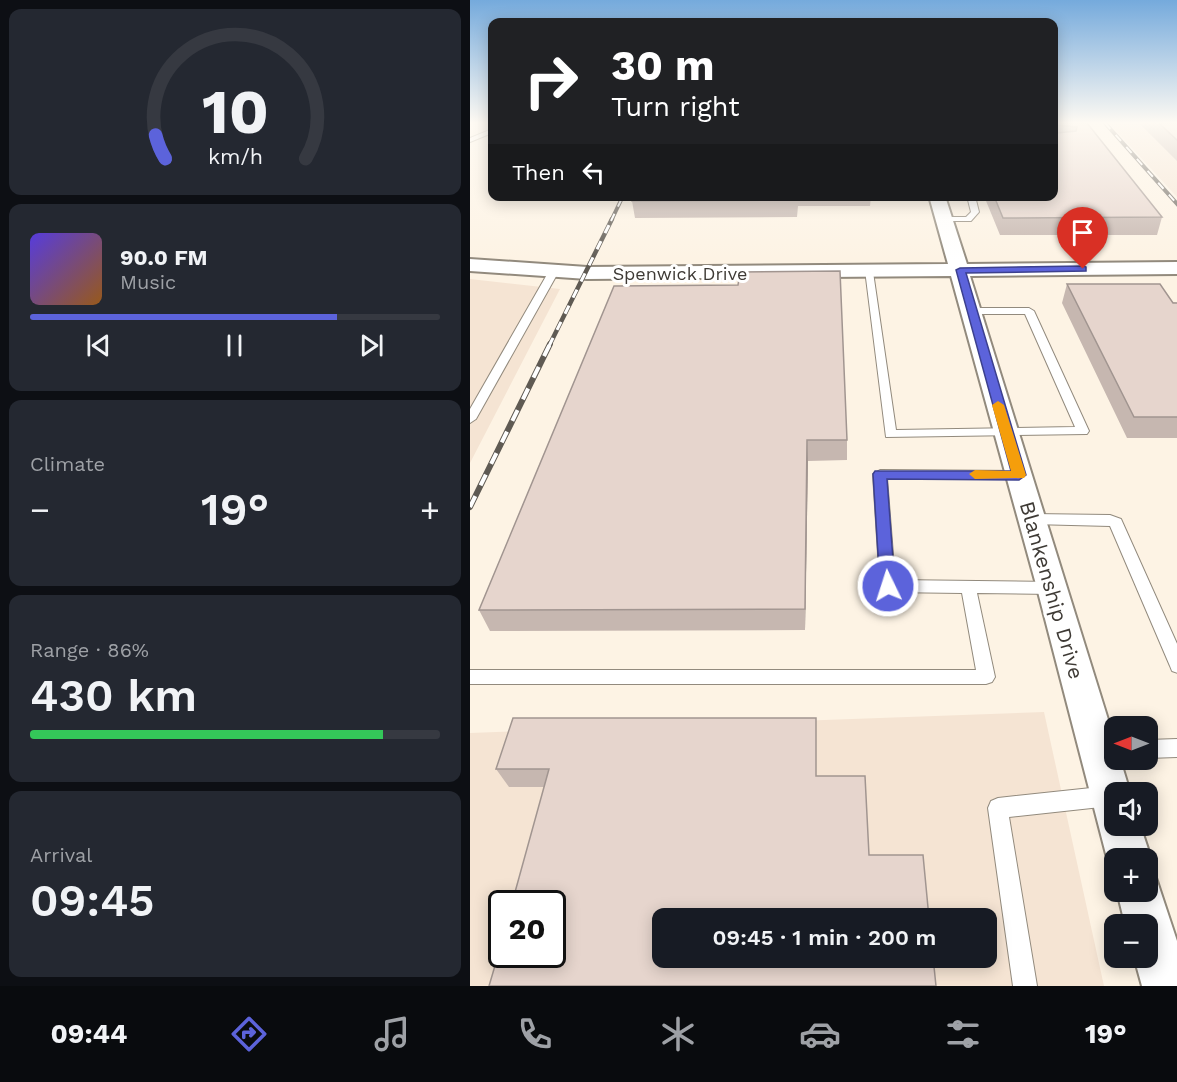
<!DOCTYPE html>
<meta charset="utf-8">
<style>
body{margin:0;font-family:"Work Sans",sans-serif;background:#242831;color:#f1f3f6;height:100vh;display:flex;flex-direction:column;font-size:22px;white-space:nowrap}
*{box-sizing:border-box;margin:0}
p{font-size:20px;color:#9ea1a6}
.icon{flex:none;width:33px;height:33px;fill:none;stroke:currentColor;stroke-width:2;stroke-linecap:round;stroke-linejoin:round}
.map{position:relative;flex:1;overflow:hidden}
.sheet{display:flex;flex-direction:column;gap:9px;padding:9px;background:#0d0f14;width:470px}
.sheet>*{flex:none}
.hud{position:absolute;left:18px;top:18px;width:570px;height:183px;border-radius:12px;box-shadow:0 3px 15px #0003;background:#202124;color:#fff;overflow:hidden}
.needle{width:39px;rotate:270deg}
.tools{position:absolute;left:634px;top:716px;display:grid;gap:12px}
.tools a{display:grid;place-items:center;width:54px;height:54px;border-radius:12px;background:#171b24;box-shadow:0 3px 15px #0003;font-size:30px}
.speed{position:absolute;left:18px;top:890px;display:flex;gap:12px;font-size:30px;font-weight:700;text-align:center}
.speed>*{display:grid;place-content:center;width:78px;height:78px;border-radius:50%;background:#171b24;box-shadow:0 3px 15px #0003;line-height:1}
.speed .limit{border:3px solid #111;border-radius:9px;background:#fff;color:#111}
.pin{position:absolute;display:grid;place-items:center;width:51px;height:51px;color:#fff;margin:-62px -26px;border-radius:50% 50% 50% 0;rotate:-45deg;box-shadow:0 0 6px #0007}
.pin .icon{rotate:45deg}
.me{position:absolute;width:66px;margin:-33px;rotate:356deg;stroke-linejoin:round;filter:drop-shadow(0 0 4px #0008)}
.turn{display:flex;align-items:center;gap:21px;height:126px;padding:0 24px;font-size:27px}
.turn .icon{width:78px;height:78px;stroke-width:2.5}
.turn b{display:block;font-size:42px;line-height:51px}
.then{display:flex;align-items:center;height:57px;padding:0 24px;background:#0003;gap:12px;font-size:22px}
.big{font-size:45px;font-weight:600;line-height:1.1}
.sheet .widget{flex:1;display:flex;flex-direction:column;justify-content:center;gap:9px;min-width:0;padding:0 21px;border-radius:12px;background:#242831}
.sheet .dial{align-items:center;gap:0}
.dial svg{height:156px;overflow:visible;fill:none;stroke:#363941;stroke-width:7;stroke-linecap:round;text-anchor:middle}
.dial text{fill:#f1f3f6;stroke:none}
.song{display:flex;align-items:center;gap:18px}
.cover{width:72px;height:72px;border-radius:9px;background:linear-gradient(135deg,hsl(250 70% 55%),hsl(30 70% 35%))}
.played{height:6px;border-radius:3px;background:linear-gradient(90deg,#5c63db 75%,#363941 75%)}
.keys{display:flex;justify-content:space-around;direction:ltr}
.heat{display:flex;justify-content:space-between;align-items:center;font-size:33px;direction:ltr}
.charge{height:9px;border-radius:4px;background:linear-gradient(90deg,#34c759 86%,#363941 0)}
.trip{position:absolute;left:182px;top:908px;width:345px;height:60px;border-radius:12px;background:#171b24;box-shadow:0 3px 15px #0003;font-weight:600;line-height:60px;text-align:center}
.menu{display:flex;height:96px;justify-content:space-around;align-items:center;background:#090b0e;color:#9ea1a6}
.menu .icon{width:42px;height:42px}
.menu .current{color:#5c63db}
.menu b{font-size:27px;color:#f1f3f6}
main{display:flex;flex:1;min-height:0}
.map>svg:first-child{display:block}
</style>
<main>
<section class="sheet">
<div class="widget dial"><svg viewBox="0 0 100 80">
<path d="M14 69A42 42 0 1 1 86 69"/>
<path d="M14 69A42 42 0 0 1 9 57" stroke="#5c63db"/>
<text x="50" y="56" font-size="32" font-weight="700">10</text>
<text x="50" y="72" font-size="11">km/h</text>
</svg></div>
<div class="widget">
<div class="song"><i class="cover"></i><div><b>90.0 FM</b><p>Music</p></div></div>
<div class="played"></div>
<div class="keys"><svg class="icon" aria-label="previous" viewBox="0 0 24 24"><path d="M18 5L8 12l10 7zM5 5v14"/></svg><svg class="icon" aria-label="pause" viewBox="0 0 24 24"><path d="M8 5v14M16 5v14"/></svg><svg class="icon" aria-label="next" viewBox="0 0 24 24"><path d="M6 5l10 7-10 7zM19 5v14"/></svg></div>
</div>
<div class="widget"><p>Climate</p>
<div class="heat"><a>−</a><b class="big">19°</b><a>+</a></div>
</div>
<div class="widget"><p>Range · 86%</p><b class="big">430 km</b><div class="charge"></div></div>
<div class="widget"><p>Arrival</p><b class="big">09:45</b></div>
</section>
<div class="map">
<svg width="708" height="986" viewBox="0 0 708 986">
<rect width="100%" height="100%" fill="#fdf3e4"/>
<!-- industrial -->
<path fill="#f5e4d3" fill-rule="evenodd" d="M639,123H707V197Z
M0,279L90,289L0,463Z
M574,712L634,986H0V733ZM32,903H82V954H32ZM192,918H516V957H192Z"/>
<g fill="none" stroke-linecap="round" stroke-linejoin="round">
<defs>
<path id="service" d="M22,129V133L0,142V138Z
M497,196H505L509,212L501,221H471V217H496L501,212Z
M84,268L89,271L6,419L0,423V409L79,271Z
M395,270L403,272L426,430L605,427L555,314H501L496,311L501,308H559L564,311L619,431L617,434L416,437Z
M410,470L549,471L556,475L549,479L417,478L425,580L583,582L588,584L591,588L588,592L583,594L507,593L525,677L522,682L516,684H0V670H506L492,593L418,592L413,590L410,586L403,474Z
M562,514L640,515L651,519L708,646V673L702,671L700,666L640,526L562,524L557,523L555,519L557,515Z
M708,739V757L678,758V740Z
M640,786L648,792H645V804L640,806L539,817L567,986H543L518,808L521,801L528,798Z"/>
<path id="minor" d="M459,196H475L497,264L708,262V274L500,276L645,742V759H650L660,792H645V825H670L681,858L678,864V858H645V874L637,858L567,588L481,276L117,279L0,271V259L117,267L478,264Z
M678,872L685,875L708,944V986H672L664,957H678V924H655L647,891H678Z"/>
</defs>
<!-- service casing -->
<use href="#service" stroke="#928a7d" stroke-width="2"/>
<!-- minor casing -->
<use href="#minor" stroke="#928a7d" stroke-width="4"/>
<!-- service -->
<use href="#service" fill="#fff" fill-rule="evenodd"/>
<!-- minor -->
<use href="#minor" fill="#fff" fill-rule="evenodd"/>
<defs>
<path id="rail-far2" d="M635,123L708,205
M141,221L153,196"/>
<path id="rail-far1" d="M79,346L142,219"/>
<path id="rail" d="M0,507L80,344"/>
</defs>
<!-- rail-far2 casing -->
<use href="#rail-far2" stroke="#5f5a53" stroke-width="4"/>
<!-- rail-far1 casing -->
<use href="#rail-far1" stroke="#5f5a53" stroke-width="4.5"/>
<!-- rail casing -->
<use href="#rail" stroke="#5f5a53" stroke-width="6"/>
<!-- rail-far2 -->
<use href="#rail-far2" stroke="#fff" stroke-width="2" stroke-dasharray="8" stroke-linecap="butt"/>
<!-- rail-far1 -->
<use href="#rail-far1" stroke="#fff" stroke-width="3" stroke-dasharray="9" stroke-linecap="butt"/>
<!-- rail -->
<use href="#rail" stroke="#fff" stroke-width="4" stroke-dasharray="12" stroke-linecap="butt"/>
</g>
<!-- wall -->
<path fill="#c6b7b0" d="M584,123H617L692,217L687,235H530L514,196H584Z
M669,123H708V162Z
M163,196H401L400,206H328L327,217L165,218L162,201Z
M597,284L708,303V438H657L592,303Z
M144,286L377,440V460L338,461L335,630L20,631L9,610Z
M43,718L346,776L399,855L459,918L74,787H39L26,769Z"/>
<!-- shaded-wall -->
<path fill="#a19590" d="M337,440L338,461L335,630V609Z"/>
<!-- building -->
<path fill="#e6d5cd" stroke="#a19590" stroke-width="1.5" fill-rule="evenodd" d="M584,123H617L692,217L533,218L524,196H584ZM587,125L607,127L606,131L587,133L585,131Z
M689,123H708V141Z
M163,196H327V200L162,201Z
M370,271L377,440H337L335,609L9,610L144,286L268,285L270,272Z
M597,284H690L703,303H708V417H664Z
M43,718H346V776H395L399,855H453L459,918H192V957H463L466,986H19L32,942V954H82V903H42L79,769H26Z"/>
<!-- sky -->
<linearGradient id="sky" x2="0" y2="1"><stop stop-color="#75aadc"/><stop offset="0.47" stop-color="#fefaf3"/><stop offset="1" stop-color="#fefaf3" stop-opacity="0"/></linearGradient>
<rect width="708" height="261" fill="url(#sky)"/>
<!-- route -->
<path fill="#5c63db" stroke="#3c408e" stroke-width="1.5" d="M613,266L616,267V271L496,273L556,475L549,480L417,479L425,586L423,590H412L410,586L403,474L405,471H541L486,270L490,268Z"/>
<!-- slow -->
<path fill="#f59e0b" d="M528,401L534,405L556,475L554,478L505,479L499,474L505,470L541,471L522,405Z"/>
<g text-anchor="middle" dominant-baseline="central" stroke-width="6" stroke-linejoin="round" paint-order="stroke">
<!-- far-street labels -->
<g font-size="18" fill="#3e3a35" stroke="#fff">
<text x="210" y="273">Spenwick Drive</text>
</g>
<!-- street labels -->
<g font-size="21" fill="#3e3a35" stroke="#fff">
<text transform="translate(582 590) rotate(74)">Blankenship Drive</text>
</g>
</g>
</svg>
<div class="tools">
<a><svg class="needle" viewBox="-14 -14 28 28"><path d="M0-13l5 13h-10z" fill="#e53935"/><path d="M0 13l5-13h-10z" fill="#9ea1a6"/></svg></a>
<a><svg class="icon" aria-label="sound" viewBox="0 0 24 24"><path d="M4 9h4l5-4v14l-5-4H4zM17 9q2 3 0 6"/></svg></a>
<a>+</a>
<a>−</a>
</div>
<div class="speed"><div class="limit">20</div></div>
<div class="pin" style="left:613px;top:269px;background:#d93025"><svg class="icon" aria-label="arrive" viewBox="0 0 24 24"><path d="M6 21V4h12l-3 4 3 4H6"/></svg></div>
<svg class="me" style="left:418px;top:586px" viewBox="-20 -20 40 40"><circle r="17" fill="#5c63db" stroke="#fff" stroke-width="3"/><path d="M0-11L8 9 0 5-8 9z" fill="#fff"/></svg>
<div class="trip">09:45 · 1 min · 200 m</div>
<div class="hud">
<div class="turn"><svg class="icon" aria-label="right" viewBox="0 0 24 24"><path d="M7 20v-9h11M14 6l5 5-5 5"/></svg><div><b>30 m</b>Turn right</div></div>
<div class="then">Then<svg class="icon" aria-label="left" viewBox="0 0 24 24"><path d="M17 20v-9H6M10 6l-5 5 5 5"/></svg></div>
</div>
</div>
</main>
<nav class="menu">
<b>09:44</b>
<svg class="icon current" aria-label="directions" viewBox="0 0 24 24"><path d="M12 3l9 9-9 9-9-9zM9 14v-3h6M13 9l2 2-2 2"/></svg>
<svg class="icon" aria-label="music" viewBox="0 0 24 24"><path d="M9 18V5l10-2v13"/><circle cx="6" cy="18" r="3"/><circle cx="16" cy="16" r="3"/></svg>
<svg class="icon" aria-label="phone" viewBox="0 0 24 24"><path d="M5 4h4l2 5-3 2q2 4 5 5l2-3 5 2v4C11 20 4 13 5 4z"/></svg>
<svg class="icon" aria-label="climate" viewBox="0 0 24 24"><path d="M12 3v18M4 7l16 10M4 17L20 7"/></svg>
<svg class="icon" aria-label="car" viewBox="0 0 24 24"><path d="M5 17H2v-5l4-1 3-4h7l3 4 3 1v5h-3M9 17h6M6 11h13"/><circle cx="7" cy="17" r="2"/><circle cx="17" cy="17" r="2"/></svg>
<svg class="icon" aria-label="filters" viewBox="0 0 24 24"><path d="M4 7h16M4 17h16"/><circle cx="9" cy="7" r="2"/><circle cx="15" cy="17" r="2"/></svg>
<b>19°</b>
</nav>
